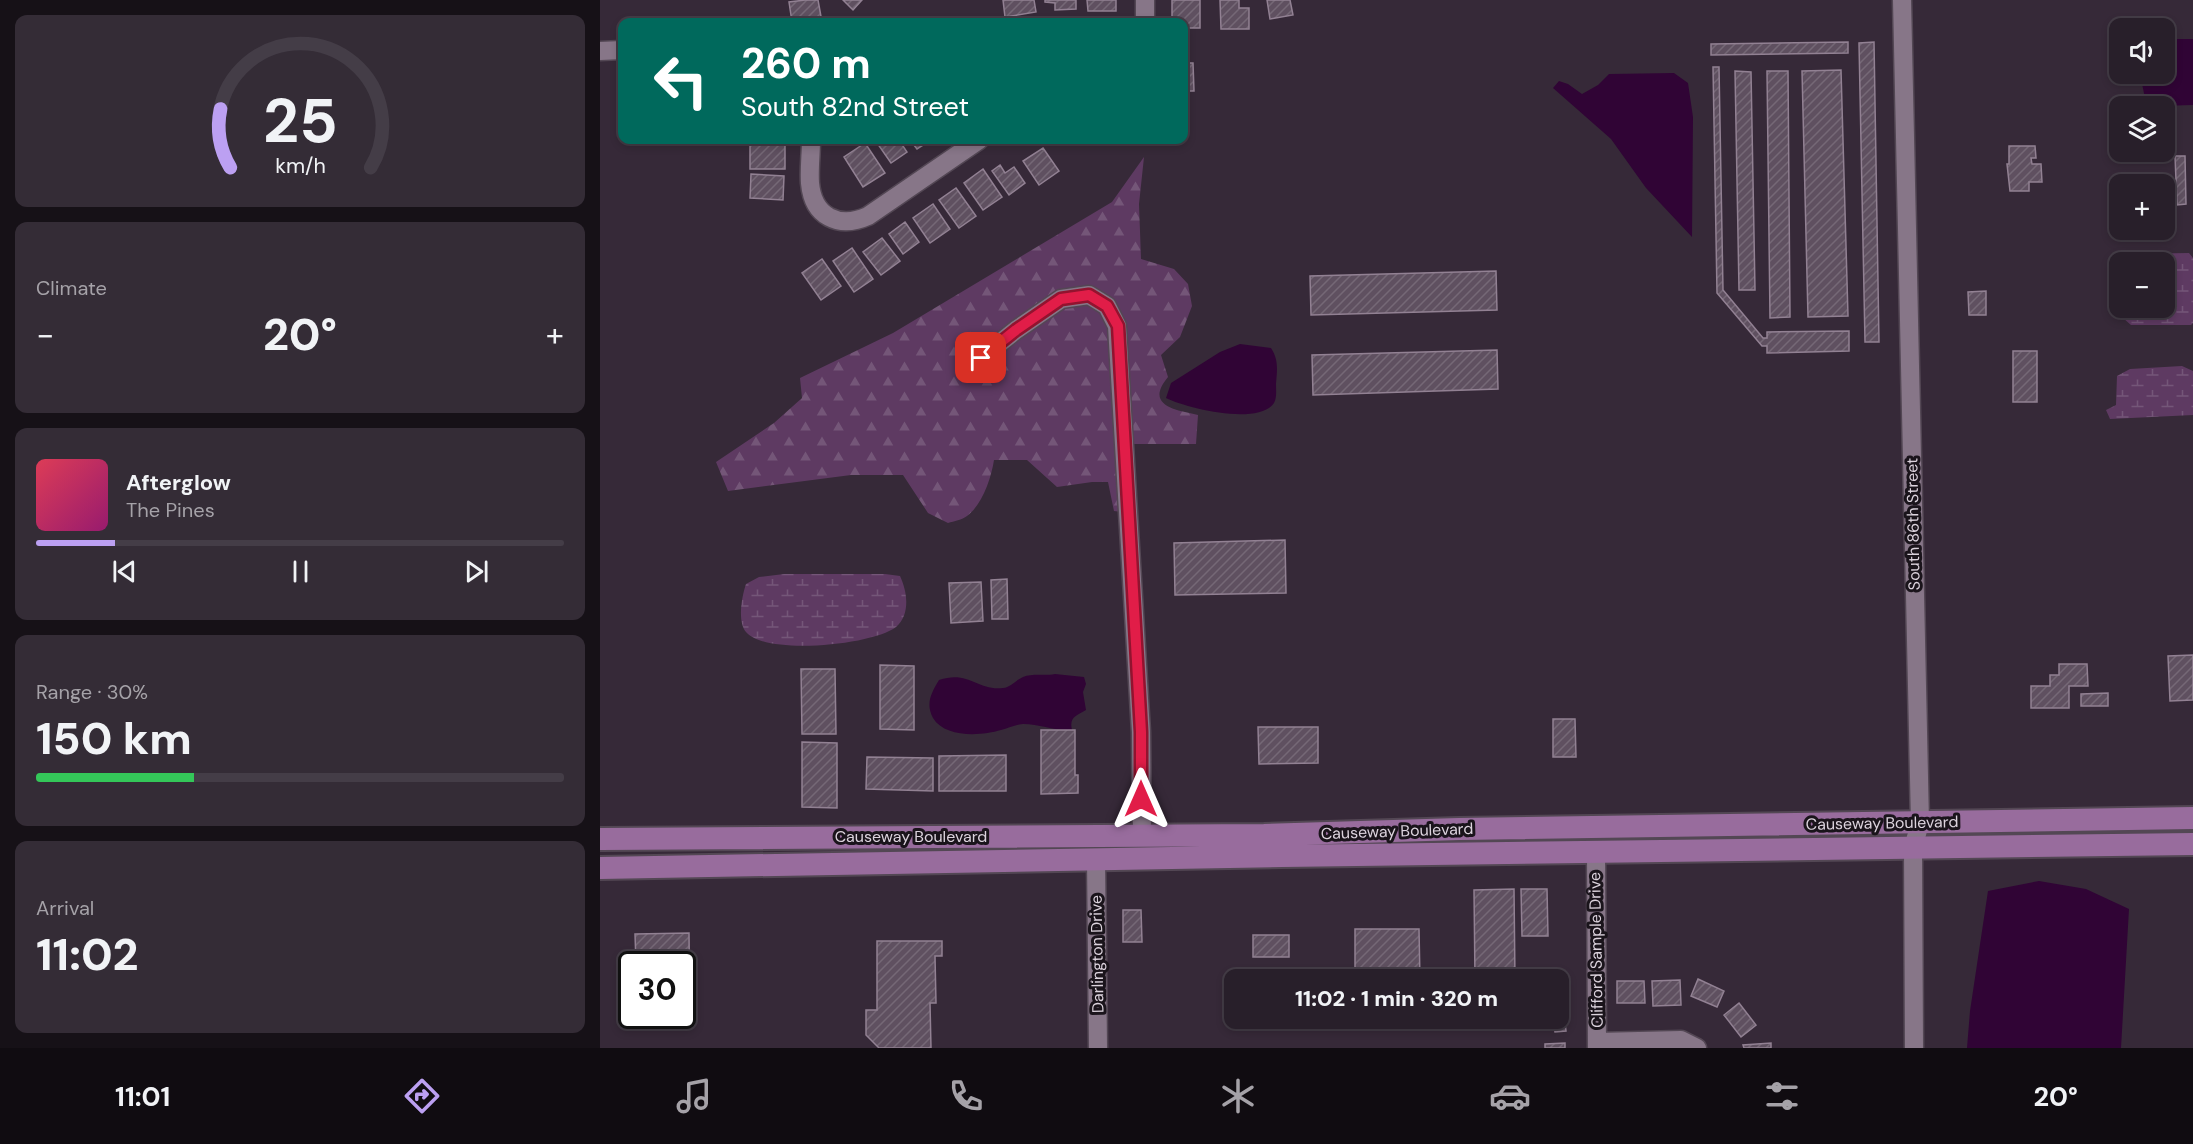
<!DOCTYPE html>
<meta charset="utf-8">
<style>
body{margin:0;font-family:"DM Sans",sans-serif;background:#342c36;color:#f1f3f6;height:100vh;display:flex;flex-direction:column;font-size:22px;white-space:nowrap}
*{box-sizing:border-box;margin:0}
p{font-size:20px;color:#a5a2a8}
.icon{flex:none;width:33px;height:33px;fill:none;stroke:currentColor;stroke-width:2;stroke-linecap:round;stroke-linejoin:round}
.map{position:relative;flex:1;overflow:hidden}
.panel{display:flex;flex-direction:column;gap:15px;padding:15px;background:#161117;width:600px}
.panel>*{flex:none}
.hud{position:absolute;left:18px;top:18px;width:570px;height:126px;border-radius:12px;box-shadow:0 3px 9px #0003,0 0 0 2px #443d47;background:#00695c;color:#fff;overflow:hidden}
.tools{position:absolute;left:1509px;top:18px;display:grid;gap:12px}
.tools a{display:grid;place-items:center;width:66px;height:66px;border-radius:12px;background:#281f2a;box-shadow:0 3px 9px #0003,0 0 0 2px #443d47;font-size:30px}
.speed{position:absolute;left:18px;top:951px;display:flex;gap:12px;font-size:30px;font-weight:700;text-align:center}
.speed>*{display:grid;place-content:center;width:78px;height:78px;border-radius:50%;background:#281f2a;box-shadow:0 3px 9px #0003,0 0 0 2px #443d47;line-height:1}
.speed .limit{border:3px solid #111;border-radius:9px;background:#fff;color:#111}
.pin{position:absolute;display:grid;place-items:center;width:51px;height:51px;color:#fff;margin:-26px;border-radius:12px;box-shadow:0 3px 9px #0006}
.me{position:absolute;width:66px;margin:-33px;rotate:0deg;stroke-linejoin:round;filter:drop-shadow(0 0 4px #0008)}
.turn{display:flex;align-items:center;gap:21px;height:126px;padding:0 24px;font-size:27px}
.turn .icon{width:78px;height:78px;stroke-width:2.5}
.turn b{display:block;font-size:42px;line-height:51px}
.big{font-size:45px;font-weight:800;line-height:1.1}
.panel .card{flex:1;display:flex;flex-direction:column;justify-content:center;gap:9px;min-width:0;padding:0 21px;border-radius:12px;background:#342c36}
.panel .dial{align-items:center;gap:0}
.dial svg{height:156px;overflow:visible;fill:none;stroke:#443d47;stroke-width:7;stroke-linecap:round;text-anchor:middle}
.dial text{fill:#f1f3f6;stroke:none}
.song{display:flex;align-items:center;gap:18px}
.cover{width:72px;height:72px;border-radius:9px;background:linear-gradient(135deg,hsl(350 70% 55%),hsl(320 70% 35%))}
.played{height:6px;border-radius:3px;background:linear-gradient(90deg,#bca0f2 15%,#443d47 15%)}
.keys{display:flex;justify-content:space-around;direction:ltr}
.heat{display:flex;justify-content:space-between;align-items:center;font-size:33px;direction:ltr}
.charge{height:9px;border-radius:4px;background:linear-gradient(90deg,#34c759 30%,#443d47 0)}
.trip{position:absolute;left:624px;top:969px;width:345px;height:60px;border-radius:12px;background:#281f2a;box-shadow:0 3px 9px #0003,0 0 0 2px #443d47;font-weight:800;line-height:60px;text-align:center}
.tab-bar{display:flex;height:96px;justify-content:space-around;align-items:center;background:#100c11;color:#a5a2a8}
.tab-bar .icon{width:42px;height:42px}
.tab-bar .on{color:#bca0f2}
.tab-bar b{font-size:27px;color:#f1f3f6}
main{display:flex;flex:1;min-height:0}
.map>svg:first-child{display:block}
</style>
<main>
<section class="panel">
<div class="card dial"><svg viewBox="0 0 100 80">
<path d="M14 69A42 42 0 1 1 86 69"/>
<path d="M14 69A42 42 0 0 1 9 39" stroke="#bca0f2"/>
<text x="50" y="56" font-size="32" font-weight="700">25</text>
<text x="50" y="72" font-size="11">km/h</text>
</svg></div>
<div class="card"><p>Climate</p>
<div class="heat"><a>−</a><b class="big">20°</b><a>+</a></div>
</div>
<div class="card">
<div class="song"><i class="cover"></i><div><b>Afterglow</b><p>The Pines</p></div></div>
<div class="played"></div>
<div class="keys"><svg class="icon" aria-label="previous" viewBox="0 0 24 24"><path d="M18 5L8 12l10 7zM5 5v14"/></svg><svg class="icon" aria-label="pause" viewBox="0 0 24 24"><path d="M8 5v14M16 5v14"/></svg><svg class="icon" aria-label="next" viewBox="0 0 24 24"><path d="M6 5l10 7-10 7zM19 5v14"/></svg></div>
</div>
<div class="card"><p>Range · 30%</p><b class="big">150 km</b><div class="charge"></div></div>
<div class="card"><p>Arrival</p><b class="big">11:02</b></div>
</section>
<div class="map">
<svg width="1593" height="1048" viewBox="0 0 1593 1048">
<defs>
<pattern id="forest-firs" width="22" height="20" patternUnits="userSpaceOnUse" patternTransform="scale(1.5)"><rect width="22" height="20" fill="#5e3a62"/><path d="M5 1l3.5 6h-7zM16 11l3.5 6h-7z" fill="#745678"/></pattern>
<pattern id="wetland-marsh" width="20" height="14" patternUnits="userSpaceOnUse" patternTransform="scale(1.5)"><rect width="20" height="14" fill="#5e3a62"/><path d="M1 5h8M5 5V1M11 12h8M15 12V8" fill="none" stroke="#745678"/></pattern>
<pattern id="building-hatch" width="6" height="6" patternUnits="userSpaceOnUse" patternTransform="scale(1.5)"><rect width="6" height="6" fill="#5f5060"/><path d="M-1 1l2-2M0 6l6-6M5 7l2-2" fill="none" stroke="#756876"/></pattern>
</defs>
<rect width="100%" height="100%" fill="#362938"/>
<!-- forest -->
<path fill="url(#forest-firs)" d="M544,157L539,204L541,259L574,269L588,284L592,306L580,337L561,355L568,377C544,406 576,410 598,415L596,444H532L524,326L493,288L413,323L371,357L379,369L420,336L463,307L488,303L502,312L511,329L522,512L514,511L508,482H492L457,487L427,460H394C391,479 382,505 367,516C362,520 354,521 348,523L328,513L303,475H251L128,491L116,462L174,423L202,398L200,378L293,333L512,202Z"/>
<!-- wetland -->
<path fill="url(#wetland-marsh)" d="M1589,253L1593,258V323L1591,325H1531L1523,318V308H1564V262H1527L1532,254Z
M1582,366L1593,371V415L1510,419L1506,410L1516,405L1517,376L1530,369Z
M184,574H285L300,576C307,591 311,614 296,627C273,645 166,656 146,632C137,621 142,596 146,584L159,577Z"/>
<!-- water -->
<path fill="#300435" d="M1565,39H1593V105L1559,106L1546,103L1540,74H1564Z
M1074,73L1088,83L1093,117L1092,237L1046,188L1011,139L953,88L959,81L968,84L982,94L998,85L1009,74Z
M640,344L671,348C679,360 677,371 676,384C676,390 677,398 674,403C658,426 586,408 566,398L571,383L620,352Z
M455,674L484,677L486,684L483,692L486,710C476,716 469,717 472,730C454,731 440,724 423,724C414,725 409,728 401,730C381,736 345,738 333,718C325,703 332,692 339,680C369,670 377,691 403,688C411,687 416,680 423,677C432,673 445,676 455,674Z
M1439,881L1486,889L1529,909L1521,1048H1367L1370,1011L1388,891Z"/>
<!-- building -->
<path fill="url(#building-hatch)" stroke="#928193" stroke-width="1.5" d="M205,0H218L222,22H192L189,2Z
M243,0H262L253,10Z
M403,0H434L436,12L405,17Z
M445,0H476V9L455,10V3L445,2Z
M487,0H516V11H488Z
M572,0H600V28H584L582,19H572Z
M620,0H639V8H649V29H621Z
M667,0H690L693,15L670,19Z
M1248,42V53L1111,55V44Z
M1274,42L1279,342H1265L1259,43Z
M584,63H593L594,91H584Z
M1113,67H1119L1123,290L1163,338H1167V332L1249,331V351L1167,353V346H1162L1117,293Z
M1241,70L1248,316L1208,317L1202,71Z
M1135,71L1151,72L1155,290H1139Z
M1167,71H1188L1190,317L1170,318Z
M275,140H299L307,152L291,163Z
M310,140H331L317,149Z
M265,143L285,173L263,187L244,157Z
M150,145H185V169H150Z
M1409,146H1435L1436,158H1431L1432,164H1441L1442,182H1429V191H1410L1407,164H1409Z
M443,148L459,171L439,185L423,161Z
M1575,156H1585L1586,204L1577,205Z
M400,165L405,173L414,167L425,183L409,195L392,171Z
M383,169L402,197L383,210L364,183Z
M151,174L184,176L183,200L150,198Z
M356,188L376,216L359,228L339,200Z
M333,204L350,229L330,243L313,218Z
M305,222L319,242L303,254L289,234Z
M282,238L300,261L281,275L263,252Z
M252,248L273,279L254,292L233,261Z
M222,259L241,286L221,300L202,273Z
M896,271L897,310L711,315L710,276Z
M1386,291V315H1369L1368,292Z
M897,350L898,389L713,395L712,355Z
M1413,351H1437V402H1413Z
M685,540L686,593L575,595L574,543Z
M407,579L408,619H392L391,580Z
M381,582L383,621L351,623L349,583Z
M1593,655V700L1570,701L1568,656Z
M1459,664H1487L1488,686H1469V708H1431V686H1450V675H1459Z
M280,665L314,666V730L280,729Z
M201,669H235L236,734H202Z
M1508,693V706H1481V694Z
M953,719H975L976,757H953Z
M658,727H718V763L659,764Z
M441,730H475V775H478V793L441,794Z
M202,742L237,743V808L202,807Z
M406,755V791H339V756Z
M267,757L333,758V791L266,789Z
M914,889L915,980H875L874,890Z
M921,889H947L948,936H922Z
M523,910H541L542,942H523Z
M755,929H819L820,980H755Z
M89,933L90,1026L36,1027V1016H82V964H36L35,934Z
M653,935H689V957H653Z
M277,941H342V956H335L336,1003H330L331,1048H279L266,1035V1010H277Z
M707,969V980H671L670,970Z
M961,969V996H958V980H944V970Z
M1098,979L1124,991L1117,1007L1091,996Z
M1080,980L1081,1005L1053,1006L1052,981Z
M1017,981H1044L1045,1003H1017Z
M1139,1003L1156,1025L1141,1037L1124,1015Z
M958,1006H963L966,1031L955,1032L954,1024L943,1025L942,1018H958Z
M716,1018H736V1029H716Z
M789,1018H820V1029H789Z
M965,1043V1048H945V1044Z
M1171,1043V1048H1144L1143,1045Z"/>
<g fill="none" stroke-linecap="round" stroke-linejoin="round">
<defs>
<path id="minor" d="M1302,0L1320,823L1313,848L1314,1048
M545,22V0
M0,51L22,50
M211,140C211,154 209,169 210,183C213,217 239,229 268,216L379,140
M381,358L416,330L461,299L489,295L507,306L517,326L541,732L542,836
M996,852L997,1048
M496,859L498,1048
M997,1042L1081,1040L1097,1048"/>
<path id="major" d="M0,839L664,835L859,829L1593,818
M0,868L682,856L1593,844"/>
</defs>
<!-- minor casing -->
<use href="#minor" stroke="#534754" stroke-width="21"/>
<!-- major casing -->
<use href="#major" stroke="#534754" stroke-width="26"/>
<!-- minor -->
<use href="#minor" stroke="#877688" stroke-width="18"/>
<!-- major -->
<use href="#major" stroke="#986c9d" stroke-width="22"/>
</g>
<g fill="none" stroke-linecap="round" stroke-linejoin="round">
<defs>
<path id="route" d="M381,358L416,330L461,299L489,295L507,306L518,326L541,732V799"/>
</defs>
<!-- route casing -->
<use href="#route" stroke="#92132f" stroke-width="15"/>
<!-- route -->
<use href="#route" stroke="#e11d48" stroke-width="10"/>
</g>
<g text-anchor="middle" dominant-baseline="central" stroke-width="6" stroke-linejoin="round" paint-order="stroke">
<!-- street labels -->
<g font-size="16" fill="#dcd3dd" stroke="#1a141b">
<text transform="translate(1313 524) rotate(-91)">South 86th Street</text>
<text transform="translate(1282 823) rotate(-1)">Causeway Boulevard</text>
<text transform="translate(797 831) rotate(-2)">Causeway Boulevard</text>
<text x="311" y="836">Causeway Boulevard</text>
<text transform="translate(996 950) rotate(-91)">Clifford Sample Drive</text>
<text transform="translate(497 954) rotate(-91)">Darlington Drive</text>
</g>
</g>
</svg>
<div class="tools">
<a><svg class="icon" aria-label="sound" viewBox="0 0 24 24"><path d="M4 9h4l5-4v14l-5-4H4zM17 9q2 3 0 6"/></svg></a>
<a><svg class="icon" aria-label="layers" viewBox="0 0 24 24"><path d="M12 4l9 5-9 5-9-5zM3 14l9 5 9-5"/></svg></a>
<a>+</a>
<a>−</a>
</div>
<div class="speed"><div class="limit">30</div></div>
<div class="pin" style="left:381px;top:358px;background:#d93025"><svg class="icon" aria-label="arrive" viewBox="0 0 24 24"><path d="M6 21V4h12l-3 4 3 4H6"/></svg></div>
<svg class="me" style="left:541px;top:799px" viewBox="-20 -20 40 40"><path d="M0-17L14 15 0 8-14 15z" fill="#e11d48" stroke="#fff" stroke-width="4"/></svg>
<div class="trip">11:02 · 1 min · 320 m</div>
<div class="hud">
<div class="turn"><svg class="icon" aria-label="left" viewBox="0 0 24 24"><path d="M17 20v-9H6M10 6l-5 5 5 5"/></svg><div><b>260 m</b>South 82nd Street</div></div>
</div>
</div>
</main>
<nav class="tab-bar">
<b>11:01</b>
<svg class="icon on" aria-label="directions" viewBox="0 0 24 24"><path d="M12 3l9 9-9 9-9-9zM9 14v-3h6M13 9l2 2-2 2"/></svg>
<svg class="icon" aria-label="music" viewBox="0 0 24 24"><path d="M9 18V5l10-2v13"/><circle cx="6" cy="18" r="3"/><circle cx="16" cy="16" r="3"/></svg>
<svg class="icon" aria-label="phone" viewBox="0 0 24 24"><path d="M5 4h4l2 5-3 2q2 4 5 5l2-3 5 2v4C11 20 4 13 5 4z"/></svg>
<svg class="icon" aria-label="climate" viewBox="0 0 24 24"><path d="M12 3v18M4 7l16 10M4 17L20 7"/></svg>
<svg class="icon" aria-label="car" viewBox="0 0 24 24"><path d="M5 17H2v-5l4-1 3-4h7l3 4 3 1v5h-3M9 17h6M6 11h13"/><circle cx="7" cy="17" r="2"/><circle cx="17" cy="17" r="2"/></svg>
<svg class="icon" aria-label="filters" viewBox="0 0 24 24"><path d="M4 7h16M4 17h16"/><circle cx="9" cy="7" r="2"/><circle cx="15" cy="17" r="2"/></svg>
<b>20°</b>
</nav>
